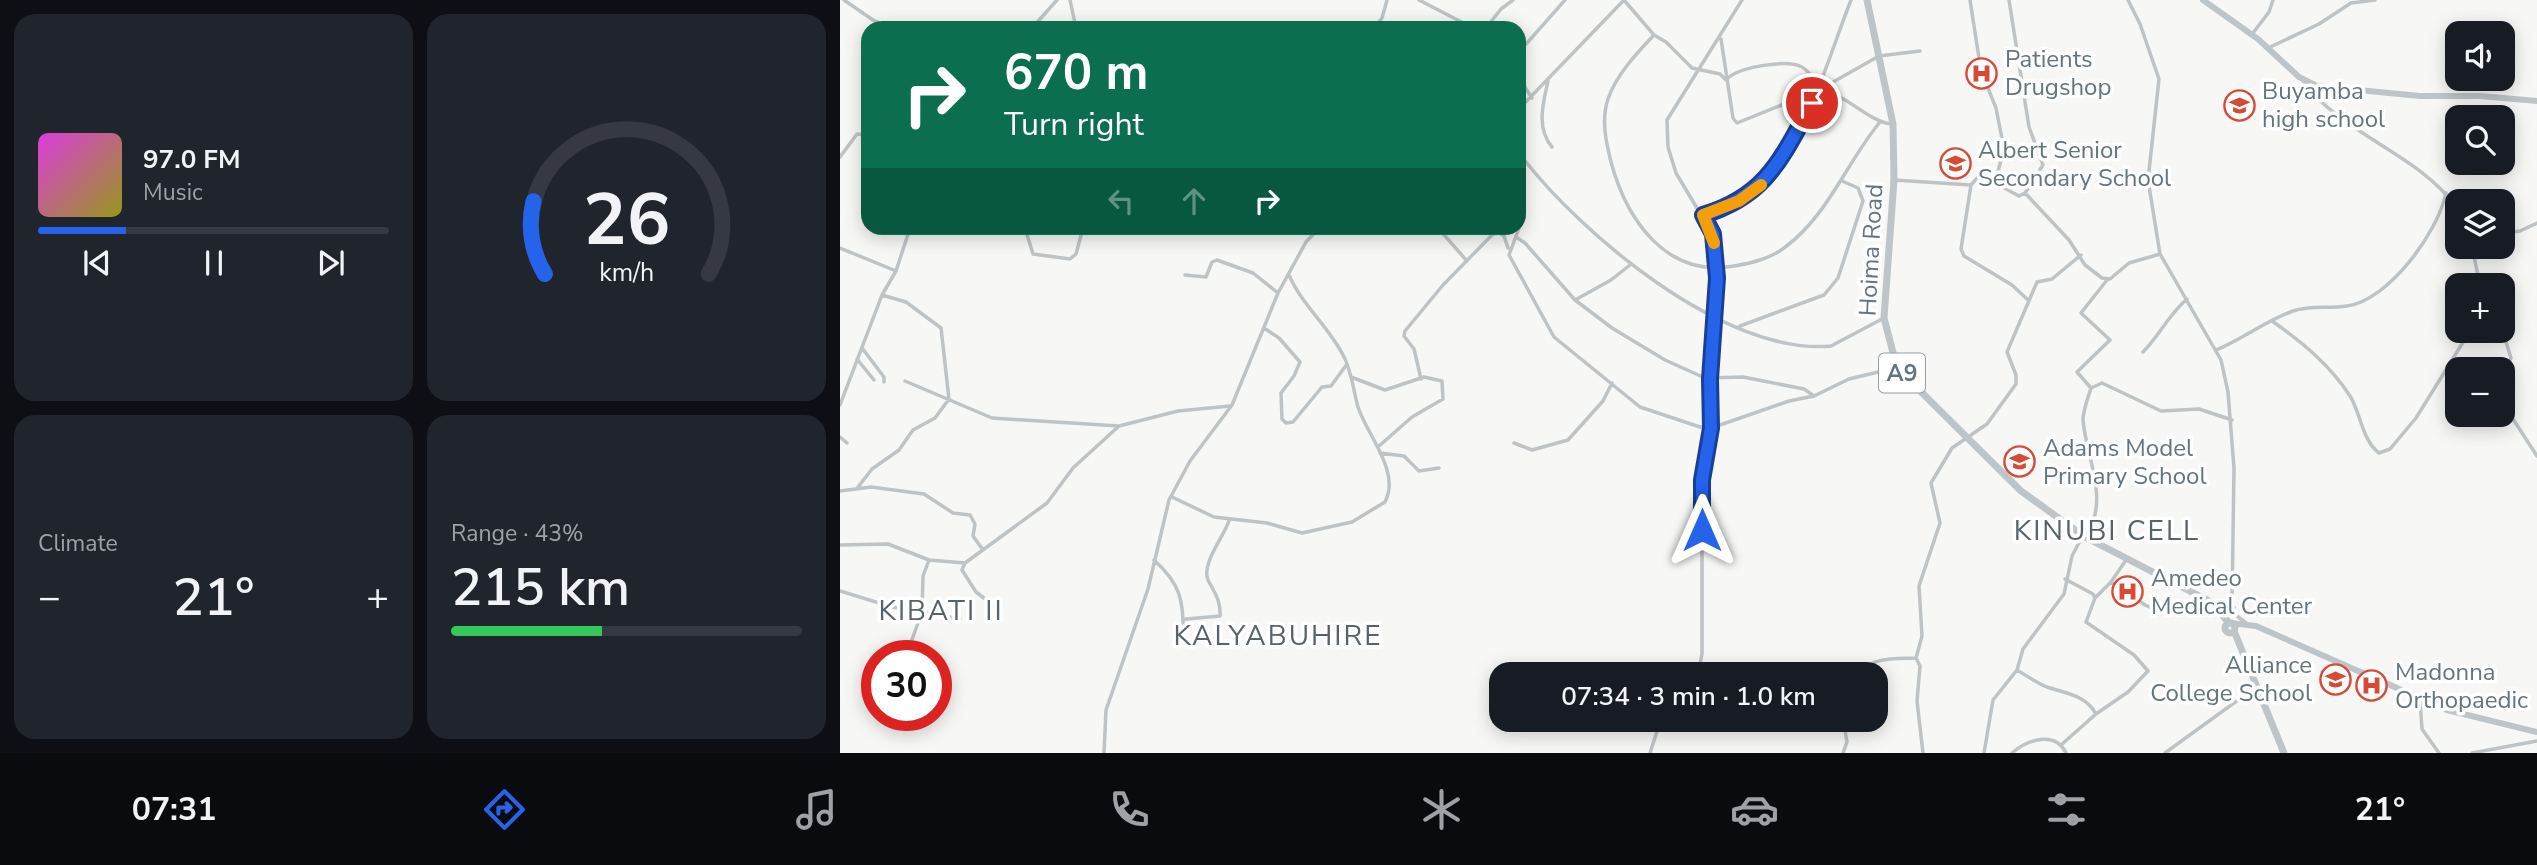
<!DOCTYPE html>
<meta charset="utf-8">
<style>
body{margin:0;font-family:"Nunito Sans",sans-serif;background:#20242c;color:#f1f3f6;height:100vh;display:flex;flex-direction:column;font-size:26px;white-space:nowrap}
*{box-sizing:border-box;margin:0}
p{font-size:23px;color:#9ea1a6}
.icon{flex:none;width:38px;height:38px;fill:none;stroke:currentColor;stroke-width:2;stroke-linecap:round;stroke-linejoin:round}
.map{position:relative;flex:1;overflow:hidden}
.side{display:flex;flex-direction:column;gap:14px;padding:14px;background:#0d0f14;width:840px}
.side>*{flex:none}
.guide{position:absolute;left:21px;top:21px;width:665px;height:214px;border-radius:21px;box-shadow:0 4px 18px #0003;background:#0b6e4f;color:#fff;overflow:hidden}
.tools{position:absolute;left:1605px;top:21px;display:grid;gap:14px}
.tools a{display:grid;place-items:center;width:70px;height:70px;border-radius:14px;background:#171b24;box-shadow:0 4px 18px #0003;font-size:35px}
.speed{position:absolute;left:21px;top:640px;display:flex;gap:14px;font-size:35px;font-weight:700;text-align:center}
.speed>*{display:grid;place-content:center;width:91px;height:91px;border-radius:50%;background:#171b24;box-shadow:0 4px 18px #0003;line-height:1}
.speed .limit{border:10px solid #d22;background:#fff;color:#111}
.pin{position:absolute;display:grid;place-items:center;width:60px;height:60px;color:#fff;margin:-30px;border:4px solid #fff;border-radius:50%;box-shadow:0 2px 7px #0007}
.me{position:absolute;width:77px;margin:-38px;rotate:0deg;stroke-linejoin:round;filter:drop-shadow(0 0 5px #0008)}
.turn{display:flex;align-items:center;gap:24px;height:147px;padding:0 28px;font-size:32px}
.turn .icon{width:91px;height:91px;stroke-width:2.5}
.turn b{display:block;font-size:49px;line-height:60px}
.lanes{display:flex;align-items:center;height:66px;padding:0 28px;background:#0003;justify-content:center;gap:35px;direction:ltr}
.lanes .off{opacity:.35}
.big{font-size:52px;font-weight:600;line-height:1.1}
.side .card{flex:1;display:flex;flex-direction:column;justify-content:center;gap:10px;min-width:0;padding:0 24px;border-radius:21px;background:#20242c}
.side .dial{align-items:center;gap:0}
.dial svg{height:182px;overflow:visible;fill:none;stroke:#363941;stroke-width:7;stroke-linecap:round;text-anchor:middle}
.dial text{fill:#f1f3f6;stroke:none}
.song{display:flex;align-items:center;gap:21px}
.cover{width:84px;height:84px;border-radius:10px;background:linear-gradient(135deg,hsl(300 70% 55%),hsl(60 70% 35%))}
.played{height:7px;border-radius:4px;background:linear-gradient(90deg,#2563eb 25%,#363941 25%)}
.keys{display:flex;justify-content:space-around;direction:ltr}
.heat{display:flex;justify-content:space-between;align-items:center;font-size:38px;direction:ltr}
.charge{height:10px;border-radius:5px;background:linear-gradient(90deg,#34c759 43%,#363941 0)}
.side .tiles{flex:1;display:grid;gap:14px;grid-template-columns:repeat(2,1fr)}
.trip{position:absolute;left:649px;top:662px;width:399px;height:70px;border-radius:21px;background:#171b24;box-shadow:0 4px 18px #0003;font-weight:600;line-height:70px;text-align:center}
.dock{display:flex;height:112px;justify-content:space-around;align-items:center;background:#090b0e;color:#9ea1a6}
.dock .icon{width:49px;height:49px}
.dock .selected{color:#2563eb}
.dock b{font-size:32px;color:#f1f3f6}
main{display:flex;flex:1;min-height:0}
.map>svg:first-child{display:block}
</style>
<main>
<section class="side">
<div class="tiles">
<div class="card">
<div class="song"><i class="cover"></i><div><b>97.0 FM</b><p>Music</p></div></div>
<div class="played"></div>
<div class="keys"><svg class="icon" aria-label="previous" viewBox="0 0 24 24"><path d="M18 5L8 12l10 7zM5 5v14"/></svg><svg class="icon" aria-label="pause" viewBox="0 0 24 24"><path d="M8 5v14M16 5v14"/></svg><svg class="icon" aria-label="next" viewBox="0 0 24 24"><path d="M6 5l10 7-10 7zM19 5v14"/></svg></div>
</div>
<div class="card dial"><svg viewBox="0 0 100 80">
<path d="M14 69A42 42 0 1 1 86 69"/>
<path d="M14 69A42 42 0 0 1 9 37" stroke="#2563eb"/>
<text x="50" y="56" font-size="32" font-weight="700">26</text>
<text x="50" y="72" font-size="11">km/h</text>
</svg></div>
<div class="card"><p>Climate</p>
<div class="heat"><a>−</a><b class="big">21°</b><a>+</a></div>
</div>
<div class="card"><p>Range · 43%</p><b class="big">215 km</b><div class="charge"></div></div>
</div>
</section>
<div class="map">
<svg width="1697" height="753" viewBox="0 0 1697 753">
<rect width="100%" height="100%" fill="#f7f7f5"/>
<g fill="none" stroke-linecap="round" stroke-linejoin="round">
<!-- street -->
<path stroke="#bec3c6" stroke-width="3.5" d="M4,0L33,20L51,28
M230,0L236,28
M579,0L633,28
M1130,0L1141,71L1156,108L1164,149L1155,183
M1169,0L1189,127L1203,165L1185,193L1179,196L1144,177H1138L1131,185L1121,249L1124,256L1172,285L1188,300
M1288,0L1300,24L1319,79L1308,180L1320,254L1381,360L1388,392L1394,468L1392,602L1397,616L1406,623
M192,28L217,0
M534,28L542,18L547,0
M646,28L661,9L673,0
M1413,33L1429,12L1433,0
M814,35C797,53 776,75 768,99C761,120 766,142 771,162C787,221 827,278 894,266C912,263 929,259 944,248C988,216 1006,163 1040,122
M881,39L893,118L897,123L979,90L1039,56L1080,51
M1428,48L1479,24L1511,3L1535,0
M679,52L725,0
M679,78L692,98
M708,81C703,104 696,128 712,147
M1463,81C1502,135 1578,153 1617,208
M679,109L784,0L814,35L826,42L852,68L880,74L886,80C897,67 946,59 962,67C970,71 974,82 979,90C1006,93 1027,121 1051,124
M679,153C739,233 885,356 991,346L1044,318
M0,157L17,134L28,135
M1054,180L1131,185
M1185,193L1229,240L1245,265L1262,278L1270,279L1289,263L1320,254
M863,215C957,187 979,81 1011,0
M185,228L193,254L230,259L236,254L243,228
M467,228L475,233
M598,228L627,261
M679,228L669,255L714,337L800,407L860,427L877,426L949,401L974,396L1009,379L1055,368
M1662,233L1680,231L1697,223
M676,237L685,243L735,300L772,328L825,360L865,378L903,377L964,389L974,396
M1632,247L1640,285
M0,248L56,271
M1633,257L1648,247
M345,275L366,277L372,262L377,260L413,273L438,293
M735,300L771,280L790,265
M1432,321C1462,342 1490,365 1510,396C1521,414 1522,440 1539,453L1550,449L1576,418L1630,331
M900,326L984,295L998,278L1023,201L1018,188L1002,181
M424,328L439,338L460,362L454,376L441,393L442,419L446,423L453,422L482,387L491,386L507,364
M1662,329L1671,358L1662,376
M22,348L44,377V382
M1376,350C1403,339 1425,321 1453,311C1471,305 1488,309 1507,306C1549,300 1598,232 1606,193
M1303,352C1320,335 1329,314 1347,299
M17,359L34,380
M511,377L545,390L584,377L602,381L603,399L572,417L539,446
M581,379L574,349L564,336L565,331L603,285L653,234L659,233L664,236L668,248
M65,381L152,418L279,426
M1251,388L1237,372L1270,340L1241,313L1267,280
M1662,402L1697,456
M0,405L42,295L56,271L70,228
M0,437L7,443
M674,443L692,450L728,440L763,401L772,383
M540,453L564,456L579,471L599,468
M18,487L32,469L59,450L73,430L95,418L109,399L101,328L66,302L42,295
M0,491L31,487L84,494L113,513L130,515L135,524L133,536L143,550
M332,497L374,517L427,523L462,533L512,522L545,502C561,472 527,435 518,407C513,390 512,371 503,355C488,326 462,305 449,275
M1245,537C1271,501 1246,458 1243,420C1243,410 1248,398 1251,388L1262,383L1321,411L1359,409L1392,420
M0,545L48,544L89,560L125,563L207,503L233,468L279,426L338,411L390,406
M89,560L83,576L82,612L120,619
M314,560C345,588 342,604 344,642
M125,563L122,570L136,592L161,611
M1225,579L1253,594L1255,598L1271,582L1286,560
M1271,582L1305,605L1322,613
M0,591L52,607L82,612L66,656
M346,619L380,616C381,600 374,592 368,580C361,564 384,536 389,521
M1177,670C1187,676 1197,683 1207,687C1225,693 1246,695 1256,714
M858,674L862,654V480L871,428L870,379L877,278L875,250L873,235L836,173L828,147L827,120L902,0
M1020,674C1030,656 1058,659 1076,658
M1580,700L1582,729L1599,753
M1003,719L1007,742L1003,753
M1221,745L1256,714L1288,692L1308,671L1294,655L1246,622L1255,598
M264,753L266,710L308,589L329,500L350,461L392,405L438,293L466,242L479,228
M810,753L821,719
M1083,753L1077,701L1080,666L1076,658L1082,636L1079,586L1100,523L1091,483L1112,448L1147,424L1176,384V375L1167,352L1197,282L1212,279L1241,255
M1144,753L1153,700L1177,670L1183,649L1224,594L1232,556L1242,537
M1172,753C1187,740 1215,730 1226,753
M1325,753L1416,687
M1632,753L1697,741"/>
<!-- secondary -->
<path stroke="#bec5c8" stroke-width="6" d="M1363,0L1418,39L1459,77L1477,86L1580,96H1640L1697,101
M1391,623L1416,626L1607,710L1697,732"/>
<!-- primary -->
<path stroke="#bec5c8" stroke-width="7" d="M1027,0L1053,124L1054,180L1044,318L1057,368L1181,491L1245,537L1371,602L1389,623
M1385 628a5 5 0 1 1 10 0a5 5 0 1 1-10 0Z
M1394,631L1444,753"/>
</g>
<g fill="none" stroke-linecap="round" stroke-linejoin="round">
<defs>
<path id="route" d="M862,530V480L871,428L870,379L877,278L873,234L863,215C927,196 942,157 972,103"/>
</defs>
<!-- route casing -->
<use href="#route" stroke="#184099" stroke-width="18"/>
<!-- route -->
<use href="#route" stroke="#2563eb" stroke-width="12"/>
<!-- slow -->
<path stroke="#f59e0b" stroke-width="12" d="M874,243L863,215L899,201L921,185"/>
</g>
<!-- icons -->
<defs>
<symbol id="hospital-ring" viewBox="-11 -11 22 22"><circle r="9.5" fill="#fff" stroke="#d74a35" stroke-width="1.5"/><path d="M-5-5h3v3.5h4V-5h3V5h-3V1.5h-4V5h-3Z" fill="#d74a35"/></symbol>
<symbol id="school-ring" viewBox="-11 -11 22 22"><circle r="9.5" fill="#fff" stroke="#d74a35" stroke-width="1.5"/><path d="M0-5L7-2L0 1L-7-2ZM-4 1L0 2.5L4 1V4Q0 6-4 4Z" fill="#d74a35"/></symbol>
</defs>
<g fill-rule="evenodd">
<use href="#hospital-ring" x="1124" y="56" width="35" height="35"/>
<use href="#school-ring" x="1382" y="88" width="35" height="35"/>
<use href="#school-ring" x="1098" y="146" width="35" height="35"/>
<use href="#school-ring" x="1162" y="444" width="35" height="35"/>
<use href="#hospital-ring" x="1270" y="574" width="35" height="35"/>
<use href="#school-ring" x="1478" y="662" width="35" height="35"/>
<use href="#hospital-ring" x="1514" y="668" width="35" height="35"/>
</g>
<g text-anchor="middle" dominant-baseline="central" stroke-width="7" stroke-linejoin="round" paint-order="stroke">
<!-- shield labels -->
<rect fill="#fff" stroke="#929ea4" stroke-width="2" x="1039" y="353.5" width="46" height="39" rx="5"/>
<g font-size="23" font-weight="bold" fill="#64757d">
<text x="1062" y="373">A9</text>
</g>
<!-- poi labels -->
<g font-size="24" fill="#64757d" stroke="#fff" text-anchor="start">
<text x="1165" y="59">Patients<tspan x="1165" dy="28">Drugshop</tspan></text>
<text x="1422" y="91">Buyamba<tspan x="1422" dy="28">high school</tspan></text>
<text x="1138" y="150">Albert Senior<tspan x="1138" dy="28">Secondary School</tspan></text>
<text x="1203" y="448">Adams Model<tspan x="1203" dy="28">Primary School</tspan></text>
<text x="1311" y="578">Amedeo<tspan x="1311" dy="28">Medical Center</tspan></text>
<text x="1472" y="665" text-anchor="end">Alliance<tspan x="1472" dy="28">College School</tspan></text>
<text x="1555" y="672">Madonna<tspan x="1555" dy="28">Orthopaedic</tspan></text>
</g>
<!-- street labels -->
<g font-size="24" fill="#64757d" stroke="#fff">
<text transform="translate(1031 250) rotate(-87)">Hoima Road</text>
</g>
<!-- quarter labels -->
<g font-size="28" letter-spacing="2" fill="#566369" stroke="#fff">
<text x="1267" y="531">KINUBI CELL</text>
<text x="101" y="611">KIBATI II</text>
<text x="438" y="636">KALYABUHIRE</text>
</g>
</g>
</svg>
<div class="tools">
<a><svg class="icon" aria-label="sound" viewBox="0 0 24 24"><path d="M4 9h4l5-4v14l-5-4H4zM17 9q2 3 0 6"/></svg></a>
<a><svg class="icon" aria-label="search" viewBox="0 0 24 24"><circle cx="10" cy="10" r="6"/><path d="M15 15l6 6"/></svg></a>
<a><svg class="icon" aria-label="layers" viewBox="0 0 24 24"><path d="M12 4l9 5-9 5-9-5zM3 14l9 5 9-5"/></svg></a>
<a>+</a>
<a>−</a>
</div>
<div class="speed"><div class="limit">30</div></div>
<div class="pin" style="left:972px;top:103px;background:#d93025"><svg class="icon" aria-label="arrive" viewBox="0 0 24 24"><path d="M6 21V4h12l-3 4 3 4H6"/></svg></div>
<svg class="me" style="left:862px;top:530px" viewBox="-20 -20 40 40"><path d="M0-17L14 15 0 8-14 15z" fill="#2563eb" stroke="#fff" stroke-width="4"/></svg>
<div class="trip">07:34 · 3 min · 1.0 km</div>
<div class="guide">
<div class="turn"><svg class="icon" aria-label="right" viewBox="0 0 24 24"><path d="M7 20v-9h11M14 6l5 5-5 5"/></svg><div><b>670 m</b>Turn right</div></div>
<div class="lanes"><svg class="icon off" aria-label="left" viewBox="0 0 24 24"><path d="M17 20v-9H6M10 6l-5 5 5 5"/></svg><svg class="icon off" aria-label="ahead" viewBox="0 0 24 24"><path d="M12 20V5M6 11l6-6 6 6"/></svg><svg class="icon" aria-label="right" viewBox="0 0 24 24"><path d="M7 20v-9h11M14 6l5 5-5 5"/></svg></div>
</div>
</div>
</main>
<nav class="dock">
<b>07:31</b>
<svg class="icon selected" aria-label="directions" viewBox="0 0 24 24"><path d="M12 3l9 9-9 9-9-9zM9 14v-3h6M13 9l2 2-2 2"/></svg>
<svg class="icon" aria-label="music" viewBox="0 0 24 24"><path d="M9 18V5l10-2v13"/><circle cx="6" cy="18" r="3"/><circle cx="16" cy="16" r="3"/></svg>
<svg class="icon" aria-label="phone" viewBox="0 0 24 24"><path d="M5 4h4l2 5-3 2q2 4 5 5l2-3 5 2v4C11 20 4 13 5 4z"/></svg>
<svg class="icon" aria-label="climate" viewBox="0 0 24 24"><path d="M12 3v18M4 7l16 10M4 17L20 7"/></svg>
<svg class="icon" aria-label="car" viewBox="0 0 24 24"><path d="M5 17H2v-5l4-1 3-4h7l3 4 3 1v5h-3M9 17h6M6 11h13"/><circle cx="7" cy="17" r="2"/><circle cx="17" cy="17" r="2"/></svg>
<svg class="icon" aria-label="filters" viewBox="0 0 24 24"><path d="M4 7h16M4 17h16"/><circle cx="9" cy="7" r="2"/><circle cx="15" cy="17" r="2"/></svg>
<b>21°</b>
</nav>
